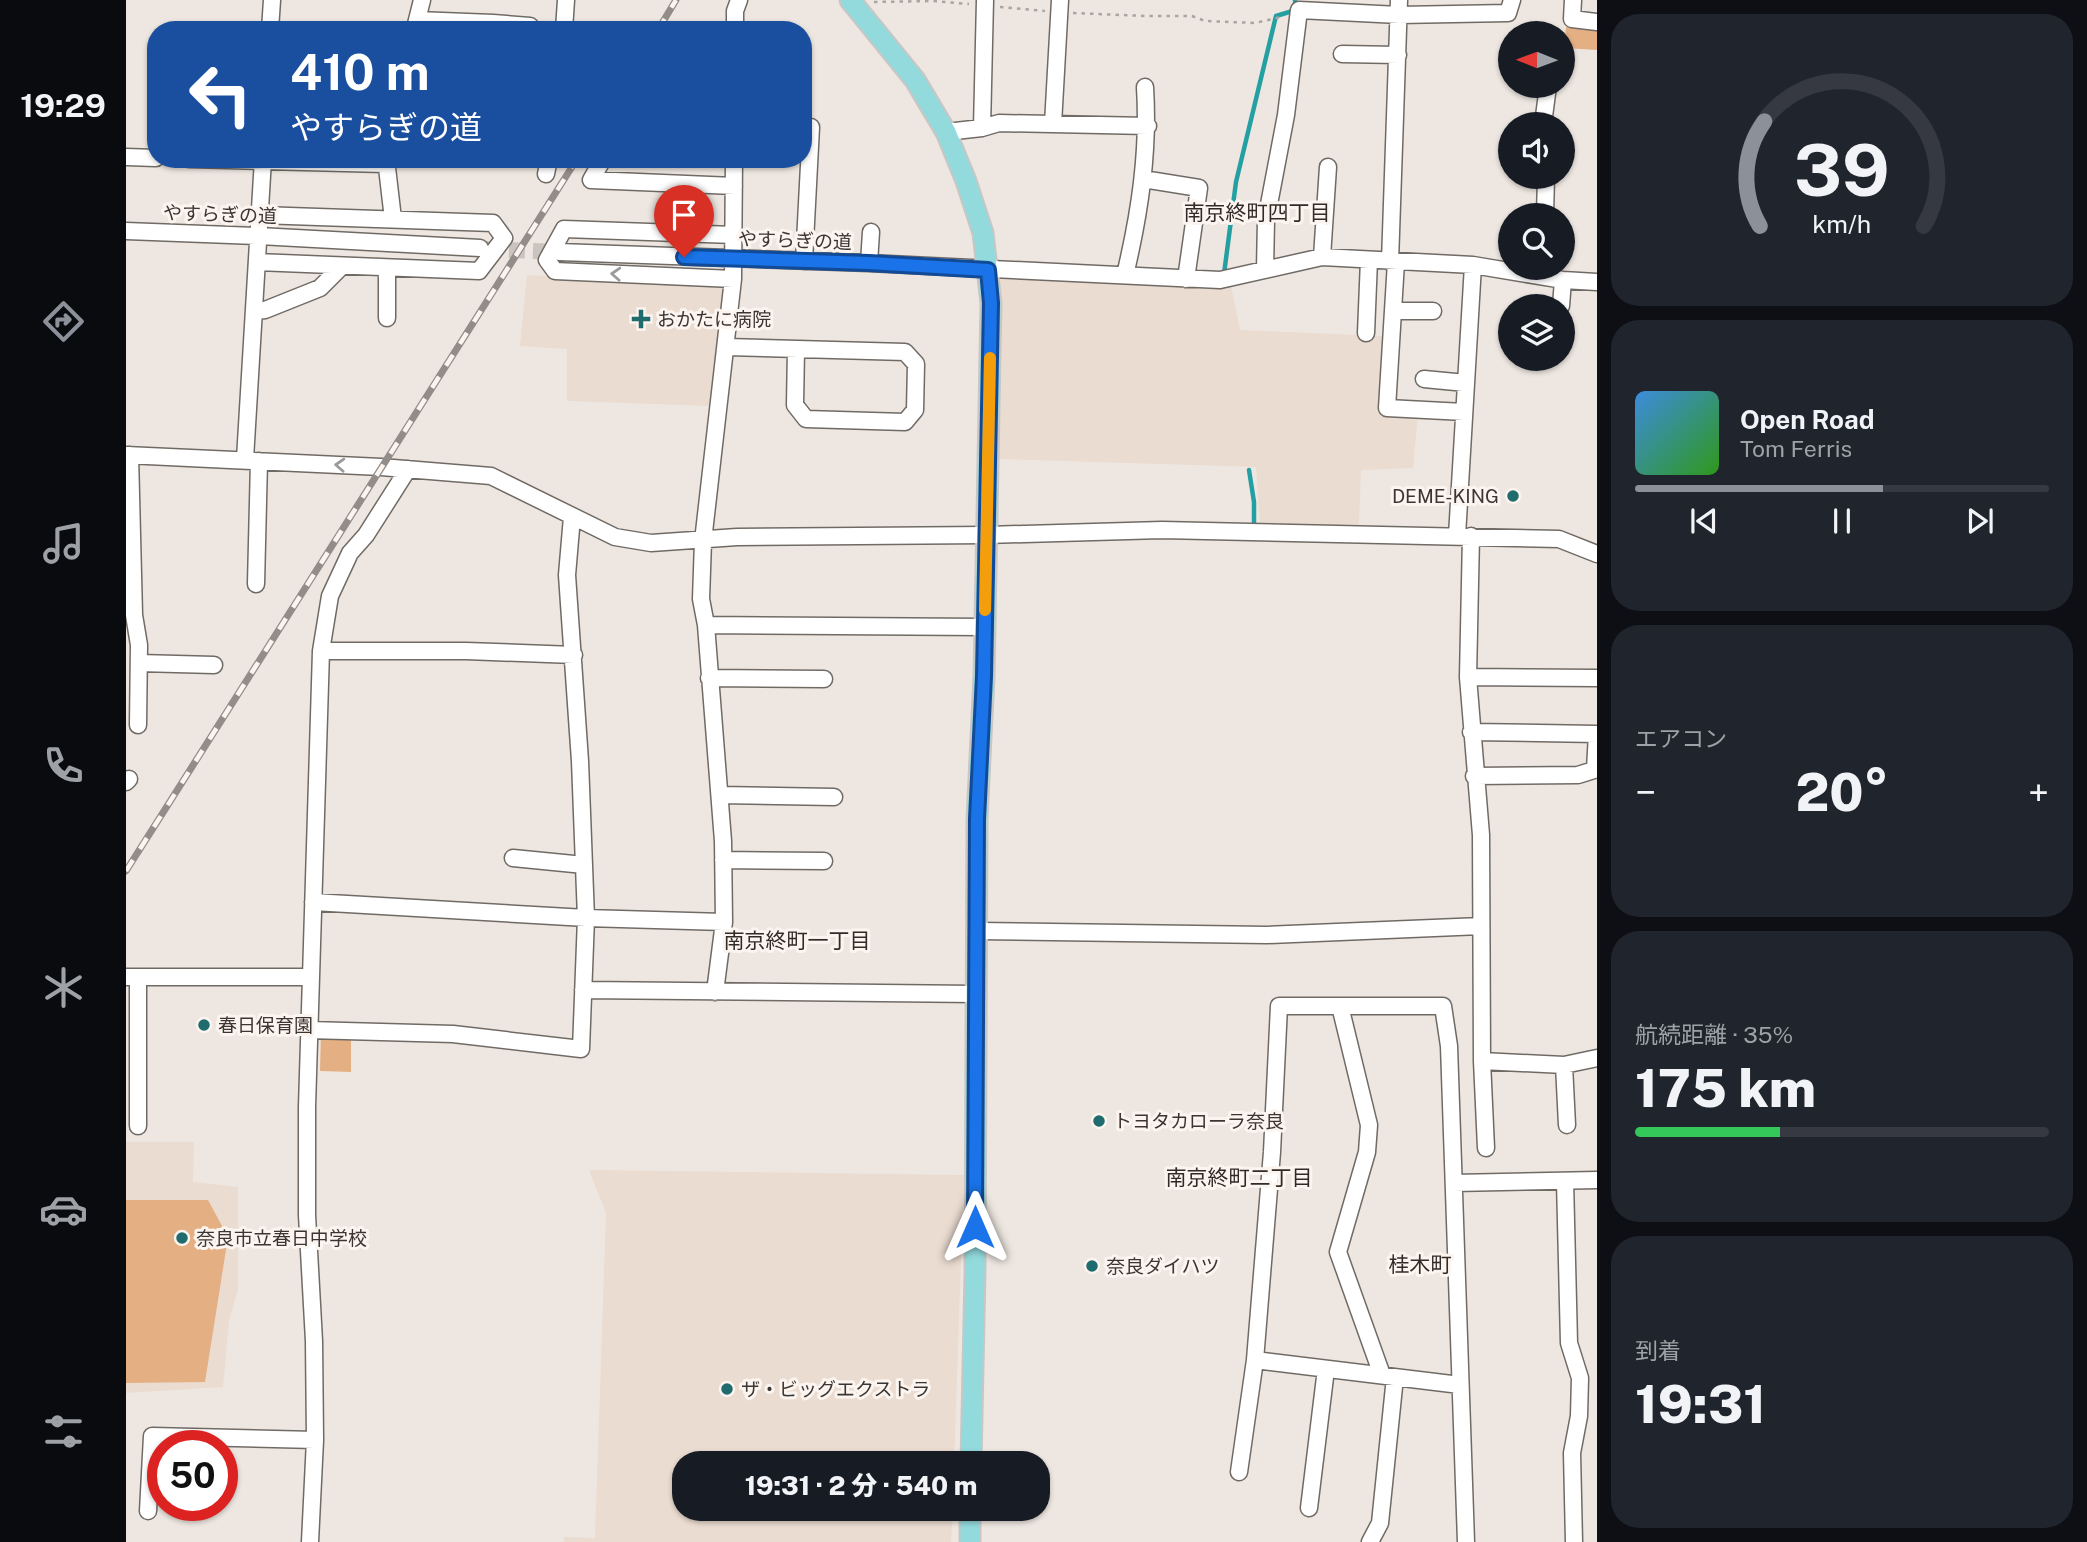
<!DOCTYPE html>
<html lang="ja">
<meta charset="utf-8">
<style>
body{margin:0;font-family:"Public Sans","Noto Sans JP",sans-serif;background:#20242c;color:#f1f3f6;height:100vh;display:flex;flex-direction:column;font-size:26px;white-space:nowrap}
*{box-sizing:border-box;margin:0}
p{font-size:23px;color:#9ea1a6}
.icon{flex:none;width:38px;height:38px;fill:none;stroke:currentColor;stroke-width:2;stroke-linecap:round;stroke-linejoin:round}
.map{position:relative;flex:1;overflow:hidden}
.details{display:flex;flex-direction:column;gap:14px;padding:14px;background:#0d0f14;width:490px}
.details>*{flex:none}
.top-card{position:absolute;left:21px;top:21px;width:665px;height:147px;border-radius:28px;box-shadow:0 2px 5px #0004;background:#1a4fa0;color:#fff;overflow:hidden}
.needle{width:46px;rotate:271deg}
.buttons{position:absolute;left:1372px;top:21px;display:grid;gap:14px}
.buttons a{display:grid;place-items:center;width:77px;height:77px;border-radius:50%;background:#171b24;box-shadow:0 2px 5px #0004;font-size:35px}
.speed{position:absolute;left:21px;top:1430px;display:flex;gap:14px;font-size:35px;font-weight:700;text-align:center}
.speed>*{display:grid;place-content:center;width:91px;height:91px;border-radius:50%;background:#171b24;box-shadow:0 2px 5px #0004;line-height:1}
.speed .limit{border:10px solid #d22;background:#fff;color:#111}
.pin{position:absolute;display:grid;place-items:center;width:60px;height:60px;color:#fff;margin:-72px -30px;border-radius:50% 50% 50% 0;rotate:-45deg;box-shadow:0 0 7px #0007}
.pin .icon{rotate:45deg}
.me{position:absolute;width:77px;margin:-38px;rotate:0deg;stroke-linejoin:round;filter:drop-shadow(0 0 5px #0008)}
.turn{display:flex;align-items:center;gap:24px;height:147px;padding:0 28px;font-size:32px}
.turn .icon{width:91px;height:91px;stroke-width:2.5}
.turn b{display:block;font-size:49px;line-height:60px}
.big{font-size:52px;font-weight:800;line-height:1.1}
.details .widget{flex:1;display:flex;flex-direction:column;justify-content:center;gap:10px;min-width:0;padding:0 24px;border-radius:28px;background:#20242c}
.details .dial{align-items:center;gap:0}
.dial svg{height:182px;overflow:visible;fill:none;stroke:#363941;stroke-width:7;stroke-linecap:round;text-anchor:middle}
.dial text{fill:#f1f3f6;stroke:none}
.song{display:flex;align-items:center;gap:21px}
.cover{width:84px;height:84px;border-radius:10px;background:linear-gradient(135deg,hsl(210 70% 55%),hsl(110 70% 35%))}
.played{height:7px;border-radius:4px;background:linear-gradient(90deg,#8c9099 60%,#363941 60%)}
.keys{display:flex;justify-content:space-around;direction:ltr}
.heat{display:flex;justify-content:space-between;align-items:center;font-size:38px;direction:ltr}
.charge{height:10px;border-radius:5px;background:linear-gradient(90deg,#34c759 35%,#363941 0)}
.trip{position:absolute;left:546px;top:1451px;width:378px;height:70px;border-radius:28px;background:#171b24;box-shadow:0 2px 5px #0004;font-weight:800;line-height:70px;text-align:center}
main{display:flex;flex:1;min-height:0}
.menu{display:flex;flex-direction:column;width:126px;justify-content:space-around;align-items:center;background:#090b0e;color:#9ea1a6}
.menu .icon{width:49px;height:49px}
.menu .on{color:#8c9099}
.menu b{font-size:32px;color:#f1f3f6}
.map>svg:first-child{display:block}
</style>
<main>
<nav class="menu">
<b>19:29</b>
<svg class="icon on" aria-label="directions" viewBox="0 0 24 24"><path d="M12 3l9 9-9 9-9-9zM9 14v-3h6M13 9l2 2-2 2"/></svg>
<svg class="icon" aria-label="music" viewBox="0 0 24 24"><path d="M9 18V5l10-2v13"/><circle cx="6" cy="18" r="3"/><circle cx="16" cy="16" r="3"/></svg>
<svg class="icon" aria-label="phone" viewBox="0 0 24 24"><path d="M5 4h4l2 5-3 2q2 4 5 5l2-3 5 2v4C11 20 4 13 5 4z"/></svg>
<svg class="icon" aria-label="climate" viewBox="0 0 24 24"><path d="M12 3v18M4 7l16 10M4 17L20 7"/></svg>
<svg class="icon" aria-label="car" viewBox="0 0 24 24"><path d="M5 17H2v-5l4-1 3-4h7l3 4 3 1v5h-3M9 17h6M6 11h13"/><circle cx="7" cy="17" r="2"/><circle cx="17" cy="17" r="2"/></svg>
<svg class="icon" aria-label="filters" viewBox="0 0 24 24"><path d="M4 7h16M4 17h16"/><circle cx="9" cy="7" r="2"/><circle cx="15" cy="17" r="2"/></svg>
</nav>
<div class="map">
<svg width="1471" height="1542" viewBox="0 0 1471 1542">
<rect width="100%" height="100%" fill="#eee7e1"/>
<!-- built -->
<path fill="#eadcd1" d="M401,275L600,285L586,406L441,401V349L394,346Z
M871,276L1105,286L1114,330L1257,336L1255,411L1292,414L1287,468L1235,470L1233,527L1134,523L1130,467L873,459L876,346Z
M0,1142H68L67,1182L112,1187V1289L103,1321L97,1387L0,1393Z
M463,1170L838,1175L828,1463H558V1508L827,1509L825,1542H438V1537L469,1538L480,1213Z"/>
<!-- green -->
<path fill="#e4af83" d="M1440,27L1471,29V50L1438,48Z
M195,1030L225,1031V1072L194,1071Z
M0,1200H82L102,1237L79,1382L0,1383Z"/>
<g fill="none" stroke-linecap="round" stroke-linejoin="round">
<!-- stream -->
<path stroke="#249fa2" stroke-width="4.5" d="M1098,274L1110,182L1150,16L1170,10L1169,0
M1123,470L1128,502V527"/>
<!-- minor-tunnel -->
<path stroke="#cac4be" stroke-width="16" stroke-dasharray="16 8" stroke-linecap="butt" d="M359,249L433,252"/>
<defs>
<path id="minor" d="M1447,0L1446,19L1471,22
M291,20L367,23V30
M367,23L404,26
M289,28L296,0
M144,30L146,0
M438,30L440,0
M609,30V11L613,0
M1216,54L1272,55
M927,124L934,0
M1417,124L1422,86
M856,128L859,0
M820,132L856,128L873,123L1022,126
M0,157L30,158
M63,159L259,164
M260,159L267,219
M477,159L465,180L608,186
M420,174L423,159
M1017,179L1073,188L1060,279
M1419,215L1420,177
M0,231L133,236L354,248
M433,252L743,263L1094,280L1196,257L1347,265L1437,280L1471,282
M1196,257L1202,167
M678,261L685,127
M131,262L353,271L378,238L367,223L134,215
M1264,262L1273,0
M1270,262L1261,408L1338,412
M743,263L745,232
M1139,270L1140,220L1160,115L1173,10L1273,15L1382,13L1386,0
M999,275C1014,212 1023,151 1019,87
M607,279L429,271L421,260L438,229L608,235
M1435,306L1437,280
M129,311L139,310L194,288L216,266
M1267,311H1307
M261,318V268
M1240,333L1243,260
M601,347L779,352L790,364L789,410L779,422L680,419L669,405L670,349
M1298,379L1340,383
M0,455L255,467L365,476L489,537L525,543L611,537L861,535L1036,530L1433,539L1471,554
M4,455L8,615L13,645L12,725
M119,459L137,159
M1331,536L1347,265
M1345,536L1342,677L1355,835L1356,1061L1360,1148
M130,584L133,461
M580,625L858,627
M195,651H340L448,655
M13,663L88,665
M1342,677L1471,678
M583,678L698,679
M1345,732L1471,734L1469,769
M1348,776L1452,775L1471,769
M0,782L3,779
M594,795L708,797
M387,858L458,865
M597,860L698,861
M187,902L460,918L598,922
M851,931L1141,935L1355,926
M0,977H183
M457,990L850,994
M589,992L598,922L597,841L580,625L575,599L577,541L607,279L608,159
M1214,1006L1243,1125L1241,1152L1212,1252L1256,1375
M183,1030L327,1034L455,1049L460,918L454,761L441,575L446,517
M1356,1061L1438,1065L1471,1058
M1438,1065L1441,1125
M12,1126V977
M1439,1181L1443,1343L1454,1378L1453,1416L1446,1453L1448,1542
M1328,1183L1471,1180
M1334,1385L1129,1360L1146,1152L1153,1006H1317L1323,1046L1340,1542
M1113,1472L1129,1360
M1183,1508L1200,1369
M22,1511L26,1436L189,1440
M184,1542L189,1440L188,1341L181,1215V1107L195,651L204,596L224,553L240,535L282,469
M1244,1542L1254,1523L1269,1377"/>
<path id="major" d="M724,0L789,80L820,132L840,181L857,233L865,303L858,676L851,819L849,1271L845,1463
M844,1542V1508"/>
</defs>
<!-- minor casing -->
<use href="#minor" stroke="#706a65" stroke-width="19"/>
<!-- major casing -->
<use href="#major" stroke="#c8c7c6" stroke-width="23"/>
<!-- path -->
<path stroke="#aaa5a0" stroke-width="2.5" stroke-dasharray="3.5 5" stroke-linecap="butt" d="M748,2L807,1L843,4
M874,7L919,11
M947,13L1019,16H1066L1079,21L1129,23L1155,17"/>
<!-- minor -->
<use href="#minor" stroke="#fff" stroke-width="16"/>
<!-- major -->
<use href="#major" stroke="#92dadc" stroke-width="19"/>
<defs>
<path id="rail" d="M532,30L550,0
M0,871L451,159"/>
</defs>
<!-- rail casing -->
<use href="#rail" stroke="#928d89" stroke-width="7"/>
<!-- rail -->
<use href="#rail" stroke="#fcf4ee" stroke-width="4.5" stroke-dasharray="13" stroke-linecap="butt"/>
</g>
<!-- one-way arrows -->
<defs><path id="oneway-chevron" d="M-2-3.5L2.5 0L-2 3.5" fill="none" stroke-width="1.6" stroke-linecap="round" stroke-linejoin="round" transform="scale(1.75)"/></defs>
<g stroke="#9c9a9a">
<use href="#oneway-chevron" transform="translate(490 274) rotate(-177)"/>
<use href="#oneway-chevron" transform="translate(214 465) rotate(-177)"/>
</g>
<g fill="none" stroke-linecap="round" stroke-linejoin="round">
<defs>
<path id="route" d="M558,257L743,263L862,270L865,303L858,676L851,819L849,1227"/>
</defs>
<!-- route casing -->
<use href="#route" stroke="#114b97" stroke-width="18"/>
<!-- route -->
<use href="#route" stroke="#1a73e8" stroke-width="12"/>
<!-- slow -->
<path stroke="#f59e0b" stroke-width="12" d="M859,610L864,358"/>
</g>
<!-- markers -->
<g fill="#1f6b6d" stroke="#fcf4ee" stroke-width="2.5">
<path d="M511.5 308.5h7v7h7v7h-7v7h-7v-7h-7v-7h7z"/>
<circle cx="1387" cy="496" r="7"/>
<circle cx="78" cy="1025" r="7"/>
<circle cx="973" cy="1121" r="7"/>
<circle cx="56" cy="1238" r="7"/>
<circle cx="966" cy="1266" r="7"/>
<circle cx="601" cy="1389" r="7"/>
</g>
<g text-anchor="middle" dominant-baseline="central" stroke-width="6" stroke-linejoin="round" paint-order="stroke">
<!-- street labels -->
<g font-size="19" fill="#393634" stroke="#fcf4ee">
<text transform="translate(94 214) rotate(2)">やすらぎの道</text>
<text transform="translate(669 240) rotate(2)">やすらぎの道</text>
</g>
<!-- poi labels -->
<g font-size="19" fill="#393634" stroke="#fcf4ee" text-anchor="start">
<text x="531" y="319">おかたに病院</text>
<text x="1373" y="496" text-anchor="end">DEME-KING</text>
<text x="92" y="1025">春日保育園</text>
<text x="987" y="1121">トヨタカローラ奈良</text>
<text x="70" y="1238">奈良市立春日中学校</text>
<text x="980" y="1266">奈良ダイハツ</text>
<text x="615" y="1389">ザ・ビッグエクストラ</text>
</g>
<!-- neighbourhood labels -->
<g font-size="21" fill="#312b27" stroke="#fcf4ee">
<text x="1131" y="212">南京終町四丁目</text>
<text x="671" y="940">南京終町一丁目</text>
<text x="1113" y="1177">南京終町二丁目</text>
<text x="1294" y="1264">桂木町</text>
</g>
</g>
</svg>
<div class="buttons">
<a><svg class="needle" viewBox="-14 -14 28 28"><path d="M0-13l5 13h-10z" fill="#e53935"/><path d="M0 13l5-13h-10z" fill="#9ea1a6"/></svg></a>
<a><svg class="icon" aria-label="sound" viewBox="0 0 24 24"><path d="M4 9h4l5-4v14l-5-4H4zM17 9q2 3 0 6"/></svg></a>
<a><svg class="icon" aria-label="search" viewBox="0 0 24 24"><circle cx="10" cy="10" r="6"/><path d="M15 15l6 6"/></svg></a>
<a><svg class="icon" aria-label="layers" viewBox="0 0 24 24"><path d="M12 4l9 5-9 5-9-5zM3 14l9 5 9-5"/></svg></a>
</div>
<div class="speed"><div class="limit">50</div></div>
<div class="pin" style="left:558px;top:257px;background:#d93025"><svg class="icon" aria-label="arrive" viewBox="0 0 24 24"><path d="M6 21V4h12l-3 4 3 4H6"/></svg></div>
<svg class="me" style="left:849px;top:1227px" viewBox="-20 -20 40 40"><path d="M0-17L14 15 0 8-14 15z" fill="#1a73e8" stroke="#fff" stroke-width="4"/></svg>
<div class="trip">19:31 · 2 分 · 540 m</div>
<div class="top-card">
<div class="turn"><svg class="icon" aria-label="left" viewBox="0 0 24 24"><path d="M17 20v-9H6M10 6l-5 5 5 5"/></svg><div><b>410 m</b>やすらぎの道</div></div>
</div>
</div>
<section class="details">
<div class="widget dial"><svg viewBox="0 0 100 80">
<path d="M14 69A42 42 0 1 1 86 69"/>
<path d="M14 69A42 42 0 0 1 16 23" stroke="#8c9099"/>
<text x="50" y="56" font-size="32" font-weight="700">39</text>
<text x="50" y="72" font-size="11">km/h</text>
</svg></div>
<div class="widget">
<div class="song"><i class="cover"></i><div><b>Open Road</b><p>Tom Ferris</p></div></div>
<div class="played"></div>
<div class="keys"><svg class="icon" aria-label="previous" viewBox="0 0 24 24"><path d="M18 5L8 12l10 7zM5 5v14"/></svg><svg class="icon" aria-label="pause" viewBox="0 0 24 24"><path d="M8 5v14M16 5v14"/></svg><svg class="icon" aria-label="next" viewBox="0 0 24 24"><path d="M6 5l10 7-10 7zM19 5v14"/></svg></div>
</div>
<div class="widget"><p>エアコン</p>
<div class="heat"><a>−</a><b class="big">20°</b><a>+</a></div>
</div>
<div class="widget"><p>航続距離 · 35%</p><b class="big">175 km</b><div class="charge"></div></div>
<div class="widget"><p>到着</p><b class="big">19:31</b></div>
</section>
</main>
